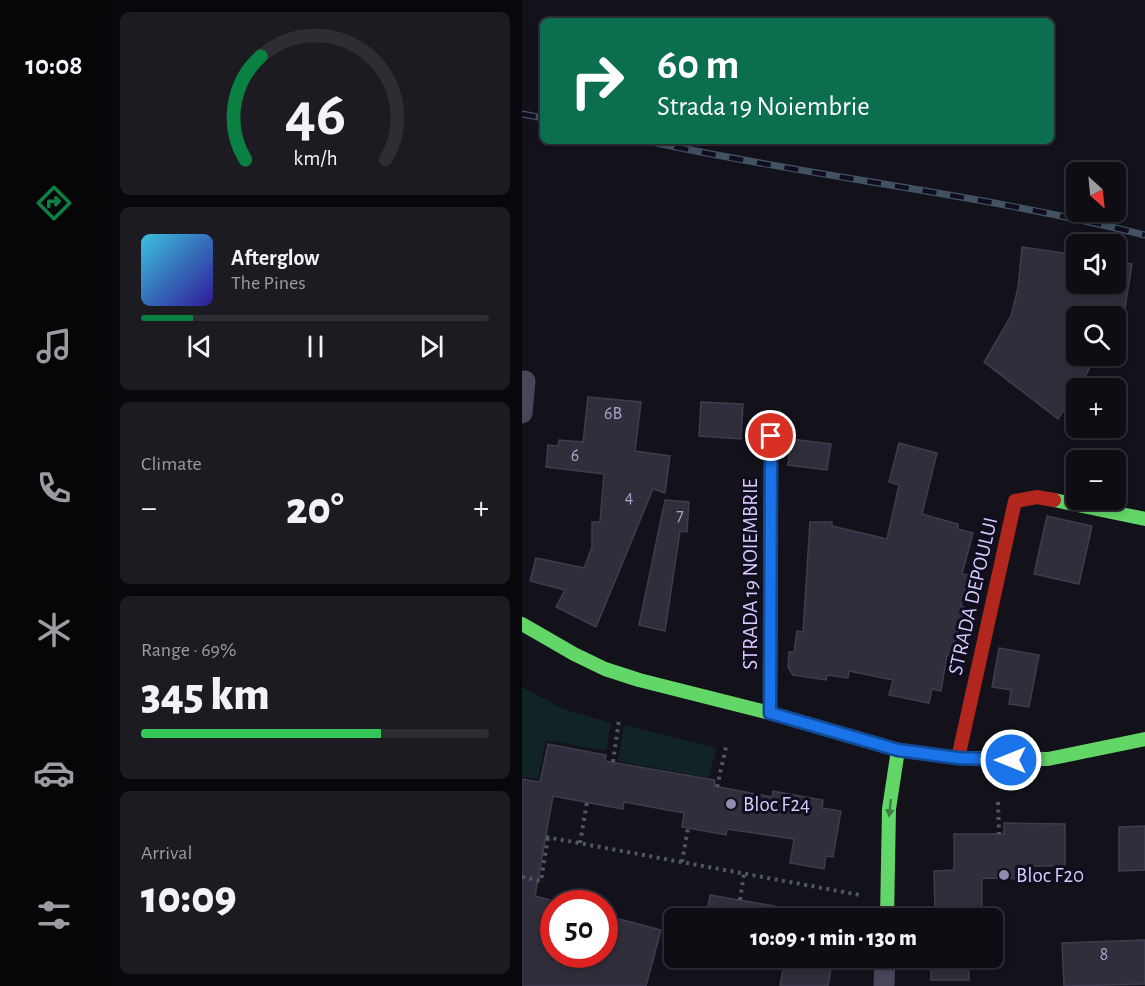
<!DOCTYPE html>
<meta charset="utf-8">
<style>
body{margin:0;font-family:"Alegreya Sans",sans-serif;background:#1c1b22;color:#f1f3f6;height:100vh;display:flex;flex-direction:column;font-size:22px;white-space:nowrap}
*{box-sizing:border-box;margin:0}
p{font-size:20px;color:#9b9ca0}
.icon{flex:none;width:33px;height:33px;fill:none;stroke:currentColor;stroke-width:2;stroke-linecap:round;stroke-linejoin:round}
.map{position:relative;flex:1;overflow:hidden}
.details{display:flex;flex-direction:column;gap:12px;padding:12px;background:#08070b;width:414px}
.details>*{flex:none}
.banner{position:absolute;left:18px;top:18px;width:514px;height:126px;border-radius:9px;box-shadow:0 3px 9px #0003,0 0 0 2px #2e2d34;background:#0b6e4f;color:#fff;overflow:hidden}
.needle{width:39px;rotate:153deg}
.controls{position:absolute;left:544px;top:162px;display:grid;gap:12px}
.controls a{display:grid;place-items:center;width:60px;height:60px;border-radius:9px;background:#0e0d14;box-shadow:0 3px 9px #0003,0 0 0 2px #2e2d34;font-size:30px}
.speed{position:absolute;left:18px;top:890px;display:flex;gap:12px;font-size:30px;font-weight:700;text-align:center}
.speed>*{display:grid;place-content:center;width:78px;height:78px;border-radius:50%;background:#0e0d14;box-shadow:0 3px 9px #0003,0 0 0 2px #2e2d34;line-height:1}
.speed .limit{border:9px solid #d22;background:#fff;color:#111}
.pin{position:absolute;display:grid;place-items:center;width:51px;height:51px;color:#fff;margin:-26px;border:3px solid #fff;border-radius:50%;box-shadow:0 2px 6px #0007}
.me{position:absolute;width:66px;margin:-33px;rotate:270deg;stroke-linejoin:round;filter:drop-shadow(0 0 4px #0008)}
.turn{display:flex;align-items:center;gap:21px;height:126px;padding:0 18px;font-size:27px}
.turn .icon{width:78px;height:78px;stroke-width:2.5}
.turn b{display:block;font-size:42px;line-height:51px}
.big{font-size:45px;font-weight:800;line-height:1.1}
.details .card{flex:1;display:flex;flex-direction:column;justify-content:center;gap:9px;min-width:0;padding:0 21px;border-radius:9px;background:#1c1b22}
.details .dial{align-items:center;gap:0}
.dial svg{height:156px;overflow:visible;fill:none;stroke:#2e2d34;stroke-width:7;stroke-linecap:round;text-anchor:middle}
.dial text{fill:#f1f3f6;stroke:none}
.song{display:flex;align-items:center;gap:18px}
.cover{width:72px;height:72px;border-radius:9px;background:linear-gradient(135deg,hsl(190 70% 55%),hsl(250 70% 35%))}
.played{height:6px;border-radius:3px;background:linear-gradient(90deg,#0b8043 15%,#2e2d34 15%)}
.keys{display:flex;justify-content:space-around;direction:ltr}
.heat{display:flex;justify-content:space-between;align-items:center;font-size:33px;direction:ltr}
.charge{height:9px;border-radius:4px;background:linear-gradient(90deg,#34c759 69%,#2e2d34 0)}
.trip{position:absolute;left:142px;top:908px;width:339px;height:60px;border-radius:9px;background:#0e0d14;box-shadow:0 3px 9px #0003,0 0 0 2px #2e2d34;font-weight:800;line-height:60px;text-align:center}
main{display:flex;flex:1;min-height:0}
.tab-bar{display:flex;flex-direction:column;width:108px;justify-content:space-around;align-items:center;background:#060508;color:#9b9ca0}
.tab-bar .icon{width:42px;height:42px}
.tab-bar .selected{color:#0b8043}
.tab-bar b{font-size:27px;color:#f1f3f6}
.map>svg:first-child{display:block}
</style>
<main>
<nav class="tab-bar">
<b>10:08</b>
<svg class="icon selected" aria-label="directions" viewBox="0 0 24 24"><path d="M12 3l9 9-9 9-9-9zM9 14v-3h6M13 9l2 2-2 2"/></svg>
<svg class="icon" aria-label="music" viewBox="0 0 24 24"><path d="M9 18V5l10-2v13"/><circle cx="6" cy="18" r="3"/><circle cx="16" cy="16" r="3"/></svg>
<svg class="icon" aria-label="phone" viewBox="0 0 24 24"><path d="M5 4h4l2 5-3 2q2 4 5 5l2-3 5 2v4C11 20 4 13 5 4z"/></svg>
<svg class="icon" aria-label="climate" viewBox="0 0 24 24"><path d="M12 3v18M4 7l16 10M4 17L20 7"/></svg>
<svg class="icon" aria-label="car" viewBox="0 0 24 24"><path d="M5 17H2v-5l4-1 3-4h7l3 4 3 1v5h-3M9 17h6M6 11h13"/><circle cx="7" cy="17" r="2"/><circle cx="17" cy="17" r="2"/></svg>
<svg class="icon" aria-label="filters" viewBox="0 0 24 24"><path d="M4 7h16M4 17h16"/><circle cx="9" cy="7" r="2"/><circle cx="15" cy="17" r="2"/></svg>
</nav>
<section class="details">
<div class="card dial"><svg viewBox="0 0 100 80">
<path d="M14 69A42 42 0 1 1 86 69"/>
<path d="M14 69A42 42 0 0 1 22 16" stroke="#0b8043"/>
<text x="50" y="56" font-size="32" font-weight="700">46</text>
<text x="50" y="72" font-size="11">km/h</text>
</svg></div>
<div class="card">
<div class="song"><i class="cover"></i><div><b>Afterglow</b><p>The Pines</p></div></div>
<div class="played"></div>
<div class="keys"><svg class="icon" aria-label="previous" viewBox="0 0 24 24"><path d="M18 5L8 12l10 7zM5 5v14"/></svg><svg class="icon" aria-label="pause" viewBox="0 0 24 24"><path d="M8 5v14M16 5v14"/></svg><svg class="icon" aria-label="next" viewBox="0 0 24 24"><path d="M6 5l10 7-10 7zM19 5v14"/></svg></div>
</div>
<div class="card"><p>Climate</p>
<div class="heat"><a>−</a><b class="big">20°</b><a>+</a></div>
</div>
<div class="card"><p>Range · 69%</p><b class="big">345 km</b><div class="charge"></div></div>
<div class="card"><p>Arrival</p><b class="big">10:09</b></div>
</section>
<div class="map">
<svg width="623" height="986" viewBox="0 0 623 986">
<rect width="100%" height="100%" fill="#13111a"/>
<!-- green -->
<path fill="#102425" d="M0,687L41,709L89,723L84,751L24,740L16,779L0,777Z
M102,725L194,748L187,778L96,761Z"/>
<!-- building -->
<path fill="#312e3c" stroke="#403b4e" stroke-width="1.5" d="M500,247L555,255V284H594V261L610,264L603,308L585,305L583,316H555V356H574L558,386L536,419L462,362L489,316L496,288Z
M66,397L119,402L113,451L148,456L143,493L131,489L74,627L34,607L43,590L8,581L14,558L62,568L70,547V522H78L82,474L24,467L26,445L36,446L37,440L61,442Z
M179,402L221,404L219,439L177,436Z
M269,439L309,444L305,470L266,465Z
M377,443L415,453L400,514L436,524V529L451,533L440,574L447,575L439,606L442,607L430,656L425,655L419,691L410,689L407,703L367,695L371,680L327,671L326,678L305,675L304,680L271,675L266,667L267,652H272L275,631L281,632L288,522H310V526L365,539L377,485L367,482Z
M143,500L167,502L165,532L158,531L143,631L117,625Z
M525,516L570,526L557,584L512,574Z
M477,648L517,655L507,707L487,704L489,690L470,687Z
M26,744L84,755L83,761L193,780L192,786L250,797L251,791L301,800L300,808L319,811L311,857L304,856L302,869L268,863L272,839L205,829L204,835L160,827L162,813L102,802L101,809L31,796L13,896L32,901V954H82V915L139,930L124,986H0V779L18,782Z
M482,823L543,824V866H505V879L460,878V918H415V912L413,913L412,871L432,870V834H482Z
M623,826V870L597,871V827Z
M188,895L253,906L252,918H184Z
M623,940V984L542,986L540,943Z
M263,957H311L306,986H258Z
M409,957H447V980H409Z"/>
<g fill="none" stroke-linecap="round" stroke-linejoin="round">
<!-- path -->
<path stroke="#4c5866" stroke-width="4" stroke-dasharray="3 4.5" stroke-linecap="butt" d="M91,762L97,720
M195,787L204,747
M476,802L477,834
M24,837L338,895
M58,843L65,802
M160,862L166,828
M0,877L19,881L26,837
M218,900L222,873"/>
<!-- street -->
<path stroke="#49465b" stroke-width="21" d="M0,413L3,381
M362,986L363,957"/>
<!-- fast -->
<path stroke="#63d668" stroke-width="14" d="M532,500L623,519
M0,624L52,654L83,669L117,680L248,713L376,750L436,758L526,759L623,739
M248,713L249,436
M365,918L367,809L376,750"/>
<!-- jam -->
<path stroke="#b3261e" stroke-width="14" d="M436,758L493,501L515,497L532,500"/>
<defs>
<path id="rail" d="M0,114L21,118
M125,141C290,177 459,194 623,235"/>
</defs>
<!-- rail casing -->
<use href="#rail" stroke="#415263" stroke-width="7"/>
<!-- rail -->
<use href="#rail" stroke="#110d1e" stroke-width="4.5" stroke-dasharray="14" stroke-linecap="butt"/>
</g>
<!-- one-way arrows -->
<defs><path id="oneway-solid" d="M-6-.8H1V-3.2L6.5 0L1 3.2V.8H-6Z" transform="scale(1.5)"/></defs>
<use fill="#3e7c47" href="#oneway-solid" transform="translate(368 808) rotate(96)"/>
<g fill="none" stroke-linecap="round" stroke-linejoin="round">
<defs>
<path id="route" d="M249,436L248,713L376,750L436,758L489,760"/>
</defs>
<!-- route casing -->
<use href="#route" stroke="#114b97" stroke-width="15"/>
<!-- route -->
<use href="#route" stroke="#1a73e8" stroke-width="10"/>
</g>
<!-- markers -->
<g fill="#918bae" stroke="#110d1e" stroke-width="2">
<circle cx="209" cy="804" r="6"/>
<circle cx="482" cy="875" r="6"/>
</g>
<g text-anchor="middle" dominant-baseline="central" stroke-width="6" stroke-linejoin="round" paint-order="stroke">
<!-- number labels -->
<g font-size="18" fill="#aca4cd">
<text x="91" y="414">6B</text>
<text x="53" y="456">6</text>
<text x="107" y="498">4</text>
<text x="158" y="516">7</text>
<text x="582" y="955">8</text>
</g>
<!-- street labels -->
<g font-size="21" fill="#d5ccfd" stroke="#110d1e">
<text transform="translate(228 574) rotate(-90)">STRADA 19 NOIEMBRIE</text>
<text transform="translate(451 596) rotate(-77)">STRADA DEPOULUI</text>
</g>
<!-- poi labels -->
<g font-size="21" fill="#d5ccfd" stroke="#110d1e" text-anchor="start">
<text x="221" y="804">Bloc F24</text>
<text x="494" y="875">Bloc F20</text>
</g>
</g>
</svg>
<div class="controls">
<a><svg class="needle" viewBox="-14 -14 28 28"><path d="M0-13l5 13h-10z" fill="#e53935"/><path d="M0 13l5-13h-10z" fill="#9b9ca0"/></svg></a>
<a><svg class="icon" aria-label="sound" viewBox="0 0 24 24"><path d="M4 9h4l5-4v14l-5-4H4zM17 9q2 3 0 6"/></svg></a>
<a><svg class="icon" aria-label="search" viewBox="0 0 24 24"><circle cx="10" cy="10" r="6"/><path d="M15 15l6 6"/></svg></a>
<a>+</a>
<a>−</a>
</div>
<div class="speed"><div class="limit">50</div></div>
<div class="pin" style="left:249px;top:436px;background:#d93025"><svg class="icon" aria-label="arrive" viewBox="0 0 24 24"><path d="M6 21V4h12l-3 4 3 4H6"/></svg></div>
<svg class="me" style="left:489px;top:760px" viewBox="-20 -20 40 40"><circle r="17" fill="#1a73e8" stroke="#fff" stroke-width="3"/><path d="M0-11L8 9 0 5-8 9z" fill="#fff"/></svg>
<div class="trip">10:09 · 1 min · 130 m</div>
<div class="banner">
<div class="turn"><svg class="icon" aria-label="right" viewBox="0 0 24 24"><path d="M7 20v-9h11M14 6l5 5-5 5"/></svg><div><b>60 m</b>Strada 19 Noiembrie</div></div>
</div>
</div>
</main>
